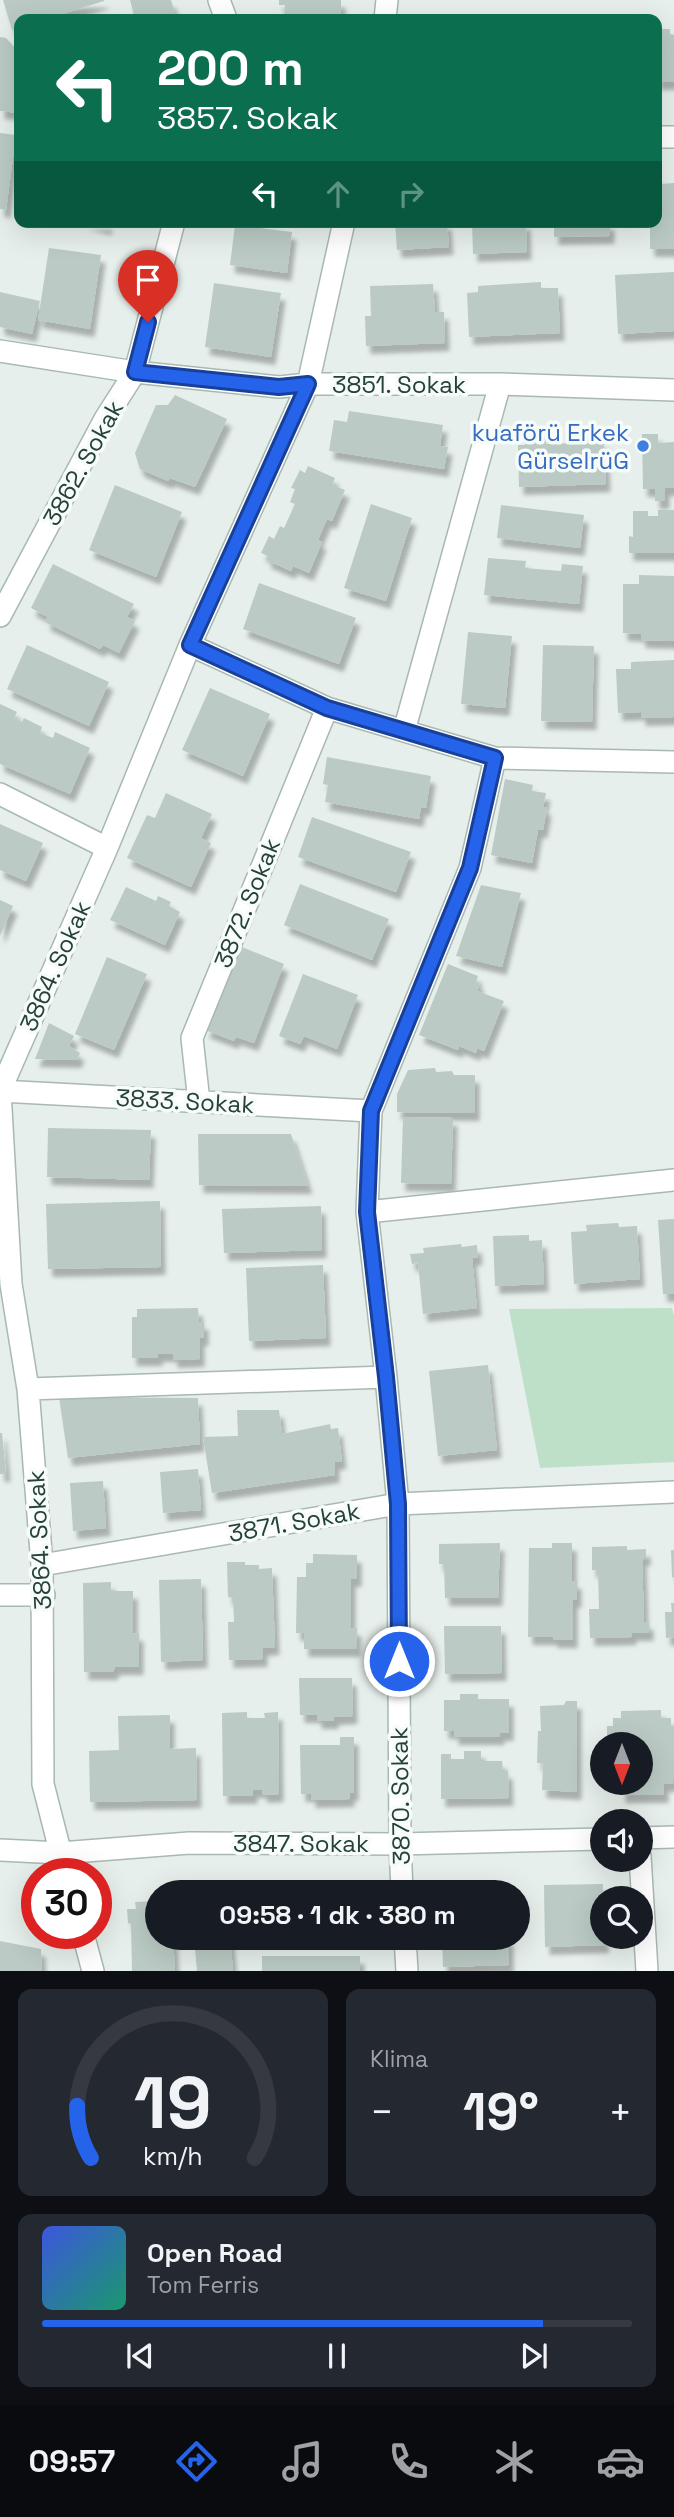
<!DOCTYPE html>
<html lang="tr">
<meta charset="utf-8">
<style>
body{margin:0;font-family:"Space Grotesk",sans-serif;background:#242831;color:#f1f3f6;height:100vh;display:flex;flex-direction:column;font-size:26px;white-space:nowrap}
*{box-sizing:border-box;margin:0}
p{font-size:23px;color:#9ea1a6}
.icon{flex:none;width:38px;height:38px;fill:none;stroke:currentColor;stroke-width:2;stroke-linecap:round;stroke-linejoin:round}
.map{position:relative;height:1971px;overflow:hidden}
.side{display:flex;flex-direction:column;gap:18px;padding:18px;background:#0d0f14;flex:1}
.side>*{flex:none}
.hud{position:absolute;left:14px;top:14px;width:648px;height:214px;border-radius:14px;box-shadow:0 7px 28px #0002;background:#0b6e4f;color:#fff;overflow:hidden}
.needle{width:46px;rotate:180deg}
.fabs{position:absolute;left:590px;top:1732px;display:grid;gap:14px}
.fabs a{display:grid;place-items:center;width:63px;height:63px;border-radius:50%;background:#171b24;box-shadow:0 7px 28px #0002;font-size:35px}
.speed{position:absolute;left:21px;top:1858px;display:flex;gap:14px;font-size:35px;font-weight:700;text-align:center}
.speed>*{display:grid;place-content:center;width:91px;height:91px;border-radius:50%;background:#171b24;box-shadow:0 7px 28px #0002;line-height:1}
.speed .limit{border:10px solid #d22;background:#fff;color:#111}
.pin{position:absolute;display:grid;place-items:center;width:60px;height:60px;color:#fff;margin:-72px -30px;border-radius:50% 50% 50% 0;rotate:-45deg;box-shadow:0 0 7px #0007}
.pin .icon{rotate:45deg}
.me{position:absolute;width:77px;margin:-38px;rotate:0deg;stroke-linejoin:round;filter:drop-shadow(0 0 5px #0008)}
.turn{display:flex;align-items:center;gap:24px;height:147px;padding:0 28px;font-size:32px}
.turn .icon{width:91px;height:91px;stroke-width:2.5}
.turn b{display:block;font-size:49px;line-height:60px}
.lanes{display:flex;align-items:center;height:66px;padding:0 28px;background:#0003;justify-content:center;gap:35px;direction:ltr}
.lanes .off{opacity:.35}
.big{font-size:52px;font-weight:700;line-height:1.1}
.side .widget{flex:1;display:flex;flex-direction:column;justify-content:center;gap:10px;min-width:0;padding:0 24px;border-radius:14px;background:#242831}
.side .dial{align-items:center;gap:0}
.dial svg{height:182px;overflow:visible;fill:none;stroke:#363941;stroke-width:7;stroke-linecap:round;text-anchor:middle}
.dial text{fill:#f1f3f6;stroke:none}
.song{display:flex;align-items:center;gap:21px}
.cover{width:84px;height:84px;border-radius:10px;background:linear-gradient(135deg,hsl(230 70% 55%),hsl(160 70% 35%))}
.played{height:7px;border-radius:4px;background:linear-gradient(90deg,#2563eb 85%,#363941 85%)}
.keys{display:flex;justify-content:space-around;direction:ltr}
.heat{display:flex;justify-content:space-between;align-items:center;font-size:38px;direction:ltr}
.side .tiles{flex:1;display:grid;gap:18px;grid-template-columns:1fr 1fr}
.widget:last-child{grid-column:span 2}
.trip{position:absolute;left:145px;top:1880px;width:385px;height:70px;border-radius:35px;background:#171b24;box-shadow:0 7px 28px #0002;font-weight:700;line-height:70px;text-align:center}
.tab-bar{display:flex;height:112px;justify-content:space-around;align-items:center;background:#090b0e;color:#9ea1a6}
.tab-bar .icon{width:49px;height:49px}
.tab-bar .on{color:#2563eb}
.tab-bar b{font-size:32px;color:#f1f3f6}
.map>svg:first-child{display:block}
</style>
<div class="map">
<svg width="674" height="1971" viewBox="0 0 674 1971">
<defs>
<filter id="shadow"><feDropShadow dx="4.5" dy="8" stdDeviation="2" flood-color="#0004"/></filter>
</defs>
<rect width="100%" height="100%" fill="#e6efeb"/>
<!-- green -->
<path fill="#bfe0c8" d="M672,1308L674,1316V1462L540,1468L509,1309Z"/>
<!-- building -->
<path fill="#bbcac4" filter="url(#shadow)" d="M3,0H104V1L46,19H19V28L12,30Z
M130,0H171L175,13L148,19H135Z
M279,0H341V19H284L285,5H279Z
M656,29H670V34L674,35V82H656Z
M0,37L6,38L19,52V113L0,111Z
M0,133L16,135L6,210L0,209Z
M656,177H659V184L674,183V249H650V222H656Z
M84,222H108L107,227Z
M395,222H447L449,247L397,250Z
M472,222H526L527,252L473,254Z
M554,222H610V236L554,237Z
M235,225L292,232L287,273L230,265Z
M49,248L101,255L90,329L38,320Z
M674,272V331L618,334L615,275Z
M541,282V288H558L560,333L469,337L467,293L478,292V286Z
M214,283L281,293L271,357L205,347Z
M433,284L435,312H444L445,343L366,346L365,316H371L370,286Z
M0,292L40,301L32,334L0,327Z
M175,395L227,419L195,487L170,478L168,481L140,469L135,453L156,405H168Z
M349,411L443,425L440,446L448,447L444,469L329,451L334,420L347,422Z
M642,434H658V443L674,442V488H665V501H655V489H643Z
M577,435H596V441H604L606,484L519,487L518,445H525L524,436H545L546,444L577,443Z
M308,466L335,478L332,485L345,490L332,521L327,519L318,540L322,542L309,573L293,566L291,571L266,560L268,556L261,553L269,536L274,539L280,526L284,528L295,504L290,502L295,489L291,488L300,470L305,473Z
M115,485L182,512L156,577L89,550Z
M371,504L412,518L386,601L344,588Z
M501,505L584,515L580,548L497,538Z
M658,510H674V553H629V536L633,537V511H648V516H658Z
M488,558L526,561L525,568L561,571L562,564L583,566L579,604L484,595Z
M53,564L134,604L127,617L135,621L119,653L103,645L100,649L45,622L48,617L31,608Z
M639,575L674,576V641L641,640V634L623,633V584H639Z
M259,583L356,618L339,664L243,629Z
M468,632L512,636L505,708L461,704Z
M27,645L109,682L89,726L7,689Z
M543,645L594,646L592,722L541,721Z
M674,660V717L641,718V712L618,713L616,669H631V662Z
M210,688L270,714L243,776L182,750Z
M0,704L17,712L14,718L22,722L24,718L42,727L40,733L53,738L55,732L90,748L70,794L0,764Z
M327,757L431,776L426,808L421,807L419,819L325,802L328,785L323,784Z
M505,779L533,785L532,791L546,793L543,807L547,808L543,830H538L532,863L491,855Z
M166,793L212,814L201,838L211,843L191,887L127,858L147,815L155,818Z
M312,817L411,852L396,892L298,857Z
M0,824L43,843L26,881L0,870Z
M300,884L389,919L372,960L284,925Z
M481,885L521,893L502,967L456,956Z
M126,887L156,901L158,896L171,902L169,906L180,912L165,945L110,920Z
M0,900L13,906L0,936Z
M237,945L284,964L254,1043L236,1037L234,1041L205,1030Z
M107,957L147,974L114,1050L75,1034Z
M448,964L478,976L476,982L480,983L477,991L504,1001L484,1051L477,1048L476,1053L459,1046L458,1050L419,1035Z
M303,974L358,995L337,1049L304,1036L300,1044L279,1036Z
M49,1023L74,1036L69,1046L80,1053L77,1060L35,1059Z
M435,1068L436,1072L452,1071L454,1075H475V1113L397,1112V1094L408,1070Z
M403,1117L453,1118L451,1184L401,1183Z
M48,1128L151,1130L149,1180L47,1177Z
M198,1134H291L308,1186L199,1185Z
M160,1201L161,1267L48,1269L46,1204Z
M321,1206L322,1250L224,1253L222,1209Z
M674,1219V1294H663L658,1220Z
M618,1223L619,1227L637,1226L640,1279L574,1284L571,1232L587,1231L586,1225Z
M529,1235V1241L542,1240L544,1284L495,1286L493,1236Z
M461,1244L462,1247L477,1245L478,1257L472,1258L477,1308L423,1314L418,1263L412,1264L410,1254L424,1253L423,1248Z
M323,1265L326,1338L249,1341L246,1268Z
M198,1308L199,1322H204V1338H200V1359L173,1360V1354H158V1358H132V1317H137V1309Z
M488,1365L497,1450L438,1456L429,1371Z
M59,1397L198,1398L200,1444L68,1458Z
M237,1410H279L282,1434L330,1424L331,1429L338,1428L342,1461L335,1462V1475L212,1493L203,1437L238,1436Z
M0,1433H2L6,1474H0Z
M198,1469L201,1510L163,1513L160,1472Z
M103,1481L106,1528L73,1531L70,1483Z
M500,1543L498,1598H445L444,1564H439V1544Z
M552,1543H572V1581H577V1600H573V1640H553V1637H528L529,1548H552Z
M627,1546V1550L646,1549V1558H642L644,1622H649V1633H632V1637L590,1638L589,1609H599L598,1570H592V1547Z
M671,1550H674V1578L672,1577Z
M313,1554L357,1555V1579H351V1628H357L356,1649H304V1633H296L297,1577H306V1563H313Z
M227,1562H245V1565H259V1569L272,1568L275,1647L263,1648V1659L229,1660L228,1622H234L233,1598L228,1597Z
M201,1579L203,1660L161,1662L159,1580Z
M111,1582V1591H133V1634L139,1633V1667H115L113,1672H84L83,1583Z
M671,1603H674V1637L666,1638L665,1612H672Z
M444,1626H501L502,1673L445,1674Z
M299,1678H352L353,1716L334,1717V1721H317V1715H300Z
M460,1694H478V1699H509V1733H500V1737H454V1731H444V1700H460Z
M566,1701H577V1792L542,1790L543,1763H537L538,1731H541L540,1706L564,1705Z
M661,1710V1718H671V1727H674L673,1784H664V1795H621V1783H640V1745H607V1726H613V1718H621V1711Z
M247,1712V1718H265L264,1713L278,1712L279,1794L263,1795L262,1790H253V1796H223L222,1713Z
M170,1715V1749L196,1748L197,1800L90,1802L89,1751L119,1750L118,1716Z
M340,1737H354V1793H350V1799L311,1800V1794H301L300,1745H340Z
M464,1751H481V1761H502L503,1771H508L509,1798L441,1799V1754H451V1759H464Z
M603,1884L602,1937H604L605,1945L545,1947L544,1885Z
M158,1901V1937H173L175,1971H132L131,1924L128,1923L127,1909H136L135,1902Z
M194,1937H230L233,1971H197Z
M442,1937H509V1965L443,1967Z
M0,1941L41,1949L42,1971H0Z
M262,1956H360V1971H262Z"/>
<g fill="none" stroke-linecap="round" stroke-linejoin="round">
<defs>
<path id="minor" d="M219,0L226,19
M385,19L387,0
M656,137H674
M0,351L135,372L279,387L308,384H500L674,390
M0,616L105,419L135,372L174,222
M190,645L327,708L495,758L674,762
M404,731L500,384
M0,794L107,848
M0,1091L371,1111
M199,1102L192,1038L327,708
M367,1212L674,1180
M28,1389L386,1377
M42,1565L398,1504L674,1492
M0,1595H44
M640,1838L674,1837
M0,1850L60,1853L189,1843L400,1844L602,1839
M640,1856L647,1971
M66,1874L43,1784L42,1565L28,1389L11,1284L0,1091L107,848L190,645L308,384L344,222
M402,1892L400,1844L398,1504L386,1377L367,1212L371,1111L470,868L495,758
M83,1934L93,1971
M405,1937L407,1971"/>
</defs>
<!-- minor casing -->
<use href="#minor" stroke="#a8b8b2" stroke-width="24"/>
<!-- minor -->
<use href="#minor" stroke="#fff" stroke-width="21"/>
</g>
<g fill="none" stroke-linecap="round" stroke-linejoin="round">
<defs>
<path id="route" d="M148,322L135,372L279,387L308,384L190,645L327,708L495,758L470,868L371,1111L367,1212L386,1377L398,1504L399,1661"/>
</defs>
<!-- route casing -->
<use href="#route" stroke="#184099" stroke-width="18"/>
<!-- route -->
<use href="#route" stroke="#2563eb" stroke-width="12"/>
</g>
<!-- markers -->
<circle fill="#3f7fe0" stroke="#f7fbf9" stroke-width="2.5" cx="643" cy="446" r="7"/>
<g text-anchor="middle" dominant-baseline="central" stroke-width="7" stroke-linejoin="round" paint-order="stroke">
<!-- street labels -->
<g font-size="24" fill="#24423a" stroke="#f7fbf9">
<text x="399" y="384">3851. Sokak</text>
<text transform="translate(83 463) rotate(-61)">3862. Sokak</text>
<text transform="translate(247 903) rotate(-68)">3872. Sokak</text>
<text transform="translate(55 966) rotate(-66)">3864. Sokak</text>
<text transform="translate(185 1101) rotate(3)">3833. Sokak</text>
<text transform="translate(294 1522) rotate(-10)">3871. Sokak</text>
<text transform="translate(39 1540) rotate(-93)">3864. Sokak</text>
<text transform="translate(400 1796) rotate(-91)">3870. Sokak</text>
<text x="301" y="1843">3847. Sokak</text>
</g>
<!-- shop labels -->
<g font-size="24" fill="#366cbe" stroke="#f7fbf9" text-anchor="end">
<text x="629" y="432">kuaförü Erkek<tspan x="629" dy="28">GürselrüG</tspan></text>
</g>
</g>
</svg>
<div class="fabs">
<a><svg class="needle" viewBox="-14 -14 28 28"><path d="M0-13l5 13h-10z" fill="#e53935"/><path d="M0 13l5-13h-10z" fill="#9ea1a6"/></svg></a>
<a><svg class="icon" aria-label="sound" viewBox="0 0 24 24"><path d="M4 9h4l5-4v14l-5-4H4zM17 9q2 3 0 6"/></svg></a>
<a><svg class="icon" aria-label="search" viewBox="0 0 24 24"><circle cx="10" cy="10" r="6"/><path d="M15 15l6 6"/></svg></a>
</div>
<div class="speed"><div class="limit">30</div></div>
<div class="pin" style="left:148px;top:322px;background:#d93025"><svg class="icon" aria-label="arrive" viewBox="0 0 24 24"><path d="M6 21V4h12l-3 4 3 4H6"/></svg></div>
<svg class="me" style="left:399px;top:1661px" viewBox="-20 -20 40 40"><circle r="17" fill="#2563eb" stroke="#fff" stroke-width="3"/><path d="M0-11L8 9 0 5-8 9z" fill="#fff"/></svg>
<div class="trip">09:58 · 1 dk · 380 m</div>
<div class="hud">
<div class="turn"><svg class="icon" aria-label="left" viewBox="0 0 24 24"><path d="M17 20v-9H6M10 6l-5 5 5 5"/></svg><div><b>200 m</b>3857. Sokak</div></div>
<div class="lanes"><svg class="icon" aria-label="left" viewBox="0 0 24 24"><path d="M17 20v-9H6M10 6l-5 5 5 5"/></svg><svg class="icon off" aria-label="ahead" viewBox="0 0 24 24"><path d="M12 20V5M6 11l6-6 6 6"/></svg><svg class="icon off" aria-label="right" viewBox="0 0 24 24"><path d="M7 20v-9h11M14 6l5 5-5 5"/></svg></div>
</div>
</div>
<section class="side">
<div class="tiles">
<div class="widget dial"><svg viewBox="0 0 100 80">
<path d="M14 69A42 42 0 1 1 86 69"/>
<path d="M14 69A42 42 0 0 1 8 46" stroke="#2563eb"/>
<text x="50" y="56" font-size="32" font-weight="700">19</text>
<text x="50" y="72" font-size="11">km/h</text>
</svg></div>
<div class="widget"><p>Klima</p>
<div class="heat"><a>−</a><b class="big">19°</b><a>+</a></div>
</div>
<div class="widget">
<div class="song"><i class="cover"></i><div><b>Open Road</b><p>Tom Ferris</p></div></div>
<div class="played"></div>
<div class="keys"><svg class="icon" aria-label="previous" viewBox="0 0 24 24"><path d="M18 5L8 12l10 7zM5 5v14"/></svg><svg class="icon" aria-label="pause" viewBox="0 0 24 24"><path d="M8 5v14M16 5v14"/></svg><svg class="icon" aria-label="next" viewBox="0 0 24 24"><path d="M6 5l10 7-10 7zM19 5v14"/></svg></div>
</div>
</div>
</section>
<nav class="tab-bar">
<b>09:57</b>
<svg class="icon on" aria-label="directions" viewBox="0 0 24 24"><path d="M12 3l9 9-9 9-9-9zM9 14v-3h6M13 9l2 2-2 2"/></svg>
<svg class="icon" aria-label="music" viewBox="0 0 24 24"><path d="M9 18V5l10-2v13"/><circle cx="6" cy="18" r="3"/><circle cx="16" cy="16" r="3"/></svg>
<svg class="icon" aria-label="phone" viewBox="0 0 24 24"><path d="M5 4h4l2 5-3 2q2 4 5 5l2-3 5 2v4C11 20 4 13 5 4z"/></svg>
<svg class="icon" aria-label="climate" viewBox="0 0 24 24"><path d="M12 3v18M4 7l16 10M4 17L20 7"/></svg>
<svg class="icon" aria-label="car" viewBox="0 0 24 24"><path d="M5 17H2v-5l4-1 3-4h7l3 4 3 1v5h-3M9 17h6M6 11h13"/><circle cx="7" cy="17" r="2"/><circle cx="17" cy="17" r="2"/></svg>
</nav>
